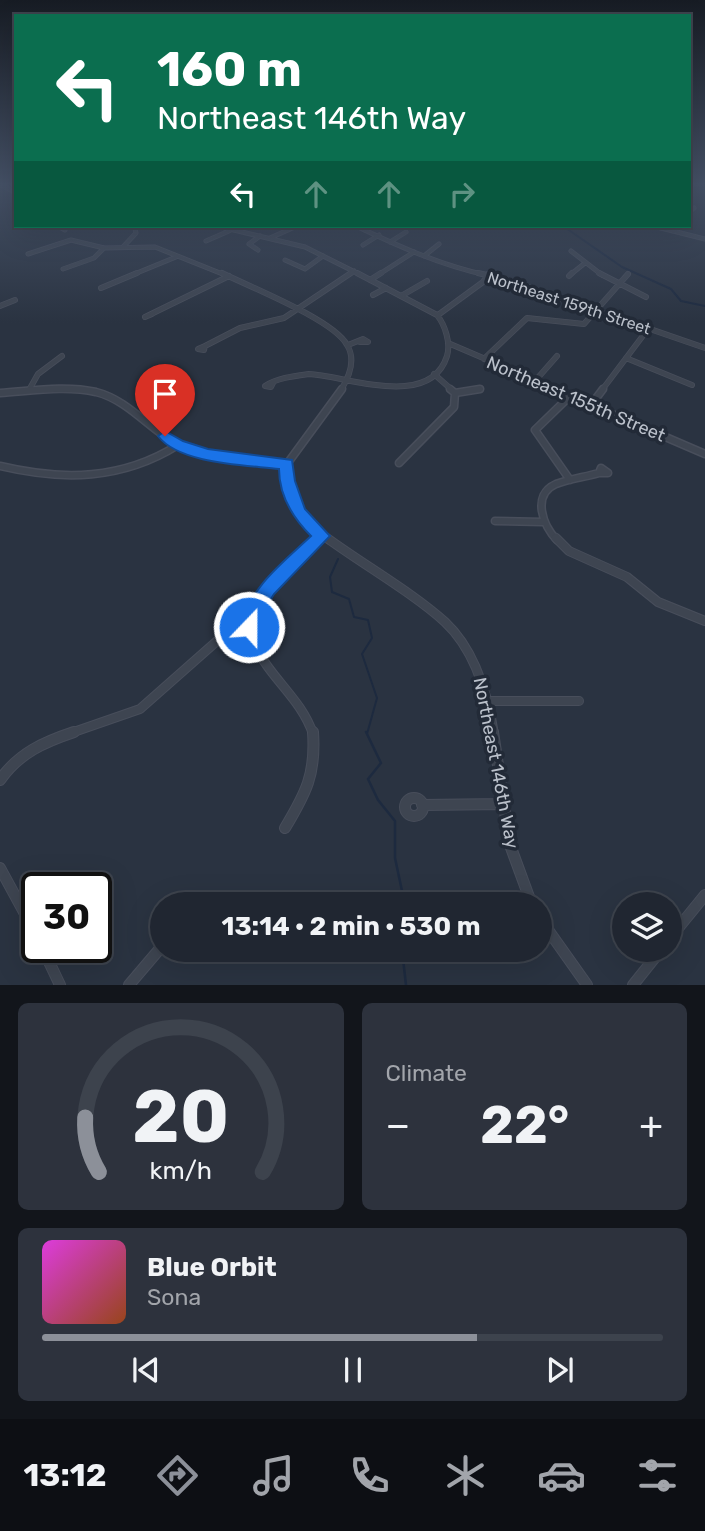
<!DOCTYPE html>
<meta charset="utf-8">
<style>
body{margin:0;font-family:Rubik,sans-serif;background:#2d323d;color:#f1f3f6;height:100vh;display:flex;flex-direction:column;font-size:26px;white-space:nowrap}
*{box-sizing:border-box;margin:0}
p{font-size:23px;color:#a2a5ab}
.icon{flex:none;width:38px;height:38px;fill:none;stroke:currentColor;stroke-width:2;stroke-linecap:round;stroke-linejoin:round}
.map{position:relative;height:985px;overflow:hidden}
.sheet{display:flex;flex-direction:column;gap:18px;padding:18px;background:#12151b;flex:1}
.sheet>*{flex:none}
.top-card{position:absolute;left:14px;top:14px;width:677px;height:214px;border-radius:0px;box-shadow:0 7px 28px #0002,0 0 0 2px #3d434d;background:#0b6e4f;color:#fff;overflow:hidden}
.controls{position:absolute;left:612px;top:892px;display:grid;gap:14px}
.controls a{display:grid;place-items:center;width:70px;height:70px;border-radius:50%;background:#202631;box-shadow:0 7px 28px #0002,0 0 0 2px #3d434d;font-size:35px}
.speed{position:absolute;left:21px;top:872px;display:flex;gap:14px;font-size:35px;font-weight:700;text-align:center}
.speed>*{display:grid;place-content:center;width:91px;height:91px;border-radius:50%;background:#202631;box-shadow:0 7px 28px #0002,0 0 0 2px #3d434d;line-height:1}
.speed .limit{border:4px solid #111;border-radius:10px;background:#fff;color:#111}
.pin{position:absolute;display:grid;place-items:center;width:60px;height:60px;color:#fff;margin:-72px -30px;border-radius:50% 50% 50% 0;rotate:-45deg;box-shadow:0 0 7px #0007}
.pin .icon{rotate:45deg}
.me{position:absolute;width:77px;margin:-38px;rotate:22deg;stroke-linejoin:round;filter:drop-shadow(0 0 5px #0008)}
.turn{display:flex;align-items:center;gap:24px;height:147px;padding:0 28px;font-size:32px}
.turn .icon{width:91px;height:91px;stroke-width:2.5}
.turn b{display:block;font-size:49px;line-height:60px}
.lanes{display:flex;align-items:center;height:66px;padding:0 28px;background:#0003;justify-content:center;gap:35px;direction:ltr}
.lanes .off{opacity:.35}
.big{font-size:52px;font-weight:700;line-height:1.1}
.sheet .tile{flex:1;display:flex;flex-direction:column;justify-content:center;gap:10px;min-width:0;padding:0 24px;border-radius:10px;background:#2d323d}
.sheet .dial{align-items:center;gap:0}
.dial svg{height:182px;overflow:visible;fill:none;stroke:#3d434d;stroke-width:7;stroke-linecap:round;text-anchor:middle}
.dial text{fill:#f1f3f6;stroke:none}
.song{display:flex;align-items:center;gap:21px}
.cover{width:84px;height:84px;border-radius:10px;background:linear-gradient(135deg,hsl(300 70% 55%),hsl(20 70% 35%))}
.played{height:7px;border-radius:4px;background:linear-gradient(90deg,#8c9099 70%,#3d434d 70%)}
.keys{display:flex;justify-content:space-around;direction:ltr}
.heat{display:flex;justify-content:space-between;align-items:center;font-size:38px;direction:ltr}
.sheet .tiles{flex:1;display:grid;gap:18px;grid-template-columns:1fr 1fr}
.tile:last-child{grid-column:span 2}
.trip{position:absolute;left:150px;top:892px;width:402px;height:70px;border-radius:35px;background:#202631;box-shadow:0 7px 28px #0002,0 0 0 2px #3d434d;font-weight:700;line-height:70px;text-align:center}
.tab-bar{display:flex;height:112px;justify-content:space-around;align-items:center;background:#0d0f14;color:#a2a5ab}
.tab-bar .icon{width:49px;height:49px}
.tab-bar .on{color:#8c9099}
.tab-bar b{font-size:32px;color:#f1f3f6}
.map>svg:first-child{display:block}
</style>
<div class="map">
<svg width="705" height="985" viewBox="0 0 705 985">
<rect width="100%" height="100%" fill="#2a3341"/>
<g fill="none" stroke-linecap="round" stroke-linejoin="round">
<!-- stream-far1 -->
<path stroke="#1d2a3f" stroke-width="2" d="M563,226L622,267L671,289L681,301L705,306
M338,559L330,577L332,592L349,599L354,617L368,620L372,638L362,654L377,698L367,734"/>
<!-- stream -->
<path stroke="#1d2a3f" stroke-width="2.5" d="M366,732L381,763L368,779L378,800L395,821V858L405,905
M402,950L406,985"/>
<defs>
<path id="minor-far4" d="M1,185L16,193
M690,211L694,208
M58,226L65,230
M217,226L305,247L361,275
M321,226H335
M356,226C398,246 440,265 486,275
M653,226L705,239
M270,238L297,226
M206,241L229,231
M390,242L406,232
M363,245L379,235
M123,247L136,233L135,229
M258,250L249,244L260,236
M571,251L602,275
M28,254L71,240L104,248L155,247L225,275
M424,256L439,244
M285,260L305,269L323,256
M63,269L94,258L104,248
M132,275L176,257
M348,275L354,271
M378,275L414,252
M570,275L585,263"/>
<path id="minor-far3" d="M222,273C250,287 334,320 347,345C356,359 349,377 341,390
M478,273L505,279L705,348
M599,273L646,297
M569,276L572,273
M370,280L381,273
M101,288L137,273
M373,295L386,288
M401,296L427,281
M0,306L15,300
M152,314L145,317L229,276
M438,315L483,282L488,274
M448,343L558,390
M348,345L363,339L368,342H360
M205,346L204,350L198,349Z
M205,346L240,328L284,318L351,273
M626,358L692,385
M484,359L527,318L584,324L628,274
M434,374L452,390
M535,381L557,356
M273,383L271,387L265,386C277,378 294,376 309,374C347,376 430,410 447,356C451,343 445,325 437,315L357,273
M29,390L38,374L62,356
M34,390H85
M471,390L480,389
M602,390L648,329"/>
<path id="minor-far2" d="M450,389L455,393
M554,389L705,454
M0,393C31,391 65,385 96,392C128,400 149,429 177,444C210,462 250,461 287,464C292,503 297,517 329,540
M455,393L480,389
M570,396L535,430L570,480
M591,405L603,389
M399,463L454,407L455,393
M287,464L342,389
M0,466C63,481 122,480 178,445
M601,468L608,473H599Z
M495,521L543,522
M317,540L322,536
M557,540C543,526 531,495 556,484C569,479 585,477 599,473"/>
<path id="minor-far1" d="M327,538C364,565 413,593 445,622C475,650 488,696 494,734
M556,538L569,551L627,577L658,602L705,621
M488,701H579
M68,734L140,709L217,641L249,627
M313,734C304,707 284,689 268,667C260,656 250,641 251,627C253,593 293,558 319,538"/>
<path id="minor" d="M493,732L510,845L532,905
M0,780C19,753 44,742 74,732
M405 807a9 9 0 1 1 18 0a9 9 0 1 1-18 0Z
M422,805L503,804
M285,828C306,793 316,774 313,732
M0,868L37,936
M196,905L199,901
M541,920L587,985
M670,938L705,895
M42,947L60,985
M129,985L163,945
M633,985L661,950"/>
</defs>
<!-- minor-far4 casing -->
<use href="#minor-far4" stroke="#484e5b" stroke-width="5"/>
<!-- minor-far3 casing -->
<use href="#minor-far3" stroke="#484e5b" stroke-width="6"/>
<!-- minor-far2 casing -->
<use href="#minor-far2" stroke="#484e5b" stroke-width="9"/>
<!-- minor-far1 casing -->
<use href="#minor-far1" stroke="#484e5b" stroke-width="10"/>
<!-- minor casing -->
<use href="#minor" stroke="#484e5b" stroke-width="12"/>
<!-- minor-far4 -->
<use href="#minor-far4" stroke="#3e4551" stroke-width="3.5"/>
<!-- minor-far3 -->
<use href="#minor-far3" stroke="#3e4551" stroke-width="4.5"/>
<!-- minor-far2 -->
<use href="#minor-far2" stroke="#3e4551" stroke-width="6"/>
<!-- minor-far1 -->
<use href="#minor-far1" stroke="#3e4551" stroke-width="8"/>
<!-- minor -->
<use href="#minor" stroke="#3e4551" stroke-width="10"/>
</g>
<!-- sky -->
<linearGradient id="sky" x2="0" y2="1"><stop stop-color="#171c24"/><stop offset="0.57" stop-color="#445065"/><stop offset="1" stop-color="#445065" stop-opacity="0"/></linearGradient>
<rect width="705" height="323" fill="url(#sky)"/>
<!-- route -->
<path fill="#1a73e8" stroke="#114b97" stroke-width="2" d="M165,431L183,441L208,449L292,460L295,481L305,509L330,536L274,594L263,612L256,634L249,636L242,634L240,627C251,586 281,564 311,536C292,517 279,496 279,469C246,465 179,464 158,436Z"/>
<g text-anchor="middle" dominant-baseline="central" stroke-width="7" stroke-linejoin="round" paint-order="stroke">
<!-- far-street labels -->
<g font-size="16" fill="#bbc1cb" stroke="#222a37">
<text transform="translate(569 303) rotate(18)">Northeast 159th Street</text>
</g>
<!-- street labels -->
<g font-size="18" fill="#bbc1cb" stroke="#222a37">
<text transform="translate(576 399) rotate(23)">Northeast 155th Street</text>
<text transform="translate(496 763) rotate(79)">Northeast 146th Way</text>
</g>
</g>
</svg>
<div class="controls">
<a><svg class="icon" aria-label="layers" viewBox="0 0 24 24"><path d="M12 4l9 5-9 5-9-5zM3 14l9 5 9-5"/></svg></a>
</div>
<div class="speed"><div class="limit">30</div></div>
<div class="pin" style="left:165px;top:436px;background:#d93025"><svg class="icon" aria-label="arrive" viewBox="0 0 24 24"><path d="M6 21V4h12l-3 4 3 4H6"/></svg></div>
<svg class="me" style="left:249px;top:627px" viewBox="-20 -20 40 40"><circle r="17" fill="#1a73e8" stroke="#fff" stroke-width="3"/><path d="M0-11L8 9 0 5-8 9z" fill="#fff"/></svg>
<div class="trip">13:14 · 2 min · 530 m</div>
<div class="top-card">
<div class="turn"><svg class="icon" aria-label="left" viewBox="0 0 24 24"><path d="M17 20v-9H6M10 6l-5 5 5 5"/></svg><div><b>160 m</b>Northeast 146th Way</div></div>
<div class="lanes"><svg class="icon" aria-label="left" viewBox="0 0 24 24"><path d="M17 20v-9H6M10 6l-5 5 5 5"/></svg><svg class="icon off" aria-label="ahead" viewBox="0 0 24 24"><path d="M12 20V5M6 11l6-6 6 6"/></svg><svg class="icon off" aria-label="ahead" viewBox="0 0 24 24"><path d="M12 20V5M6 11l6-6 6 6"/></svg><svg class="icon off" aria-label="right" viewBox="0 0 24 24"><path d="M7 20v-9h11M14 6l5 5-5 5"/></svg></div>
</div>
</div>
<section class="sheet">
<div class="tiles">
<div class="tile dial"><svg viewBox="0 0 100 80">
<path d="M14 69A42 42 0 1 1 86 69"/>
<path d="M14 69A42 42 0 0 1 8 45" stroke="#8c9099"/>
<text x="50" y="56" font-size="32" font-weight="700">20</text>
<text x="50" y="72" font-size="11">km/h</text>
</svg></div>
<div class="tile"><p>Climate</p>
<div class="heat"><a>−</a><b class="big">22°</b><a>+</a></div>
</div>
<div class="tile">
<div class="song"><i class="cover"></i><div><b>Blue Orbit</b><p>Sona</p></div></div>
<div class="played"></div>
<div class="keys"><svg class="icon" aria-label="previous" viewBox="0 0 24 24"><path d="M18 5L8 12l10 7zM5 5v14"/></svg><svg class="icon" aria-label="pause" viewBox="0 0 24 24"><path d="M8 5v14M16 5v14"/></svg><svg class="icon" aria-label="next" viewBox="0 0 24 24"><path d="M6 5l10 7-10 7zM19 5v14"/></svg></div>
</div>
</div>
</section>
<nav class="tab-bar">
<b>13:12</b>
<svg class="icon on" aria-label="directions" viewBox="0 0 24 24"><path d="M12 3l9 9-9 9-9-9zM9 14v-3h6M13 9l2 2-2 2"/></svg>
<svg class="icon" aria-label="music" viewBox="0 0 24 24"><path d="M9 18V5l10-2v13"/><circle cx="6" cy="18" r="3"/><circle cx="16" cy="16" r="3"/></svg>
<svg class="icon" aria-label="phone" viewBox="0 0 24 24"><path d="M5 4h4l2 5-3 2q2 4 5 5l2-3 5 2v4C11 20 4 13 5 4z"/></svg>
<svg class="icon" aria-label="climate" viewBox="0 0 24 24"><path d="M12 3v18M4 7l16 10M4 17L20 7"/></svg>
<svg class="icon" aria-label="car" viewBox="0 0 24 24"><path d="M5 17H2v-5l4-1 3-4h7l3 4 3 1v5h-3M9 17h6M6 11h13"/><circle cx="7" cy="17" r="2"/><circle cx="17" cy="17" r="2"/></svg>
<svg class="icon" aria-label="filters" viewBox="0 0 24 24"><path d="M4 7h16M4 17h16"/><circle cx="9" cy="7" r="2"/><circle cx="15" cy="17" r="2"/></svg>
</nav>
